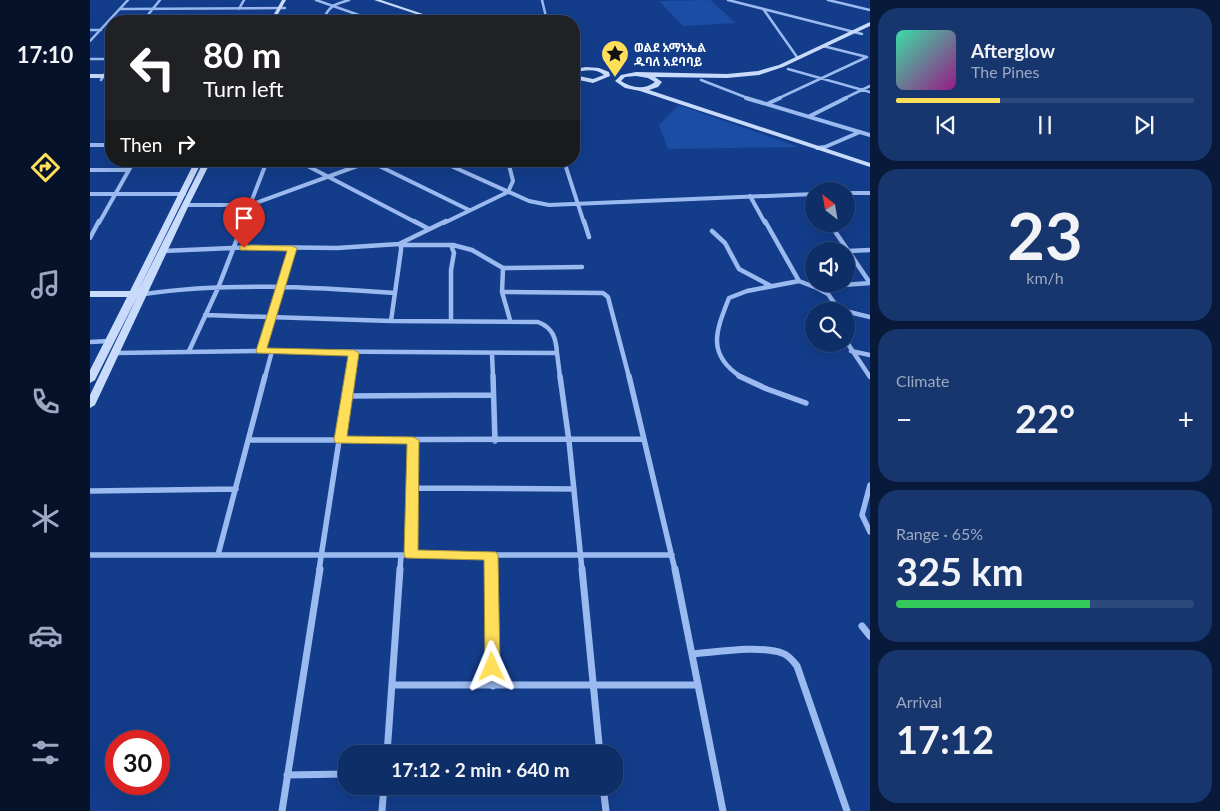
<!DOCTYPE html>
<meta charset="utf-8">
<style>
body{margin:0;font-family:Lato,"Noto Sans Ethiopic",sans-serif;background:#17366e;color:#f1f3f6;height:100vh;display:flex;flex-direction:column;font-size:19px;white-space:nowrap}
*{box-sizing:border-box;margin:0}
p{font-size:16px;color:#9ba8c0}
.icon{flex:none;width:28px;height:28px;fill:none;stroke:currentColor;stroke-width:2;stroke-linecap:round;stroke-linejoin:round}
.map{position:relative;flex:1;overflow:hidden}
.drawer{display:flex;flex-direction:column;gap:8px;padding:8px;background:#081939;width:350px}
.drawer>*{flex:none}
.hud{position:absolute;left:15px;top:15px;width:475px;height:152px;border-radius:20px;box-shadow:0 5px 20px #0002,0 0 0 1px #2e4a7c;background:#202124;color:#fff;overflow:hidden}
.needle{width:32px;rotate:329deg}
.fabs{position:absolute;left:715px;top:182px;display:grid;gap:10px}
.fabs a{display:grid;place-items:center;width:50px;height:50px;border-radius:50%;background:#0e2e68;box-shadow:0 5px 20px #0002,0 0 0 1px #2e4a7c;font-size:25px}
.speed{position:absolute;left:15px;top:730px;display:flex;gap:10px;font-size:25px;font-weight:700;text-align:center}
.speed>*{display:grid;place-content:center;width:65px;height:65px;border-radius:50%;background:#0e2e68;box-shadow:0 5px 20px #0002,0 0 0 1px #2e4a7c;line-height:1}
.speed .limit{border:8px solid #d22;background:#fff;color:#111}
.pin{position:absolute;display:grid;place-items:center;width:42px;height:42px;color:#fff;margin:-51px -21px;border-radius:50% 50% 50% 0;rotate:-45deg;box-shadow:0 0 5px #0007}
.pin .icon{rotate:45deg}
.me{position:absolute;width:55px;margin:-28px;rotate:359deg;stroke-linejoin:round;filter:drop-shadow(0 0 4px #0008)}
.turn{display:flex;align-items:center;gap:18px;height:105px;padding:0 15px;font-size:22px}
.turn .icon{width:65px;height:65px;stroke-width:2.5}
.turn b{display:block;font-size:35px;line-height:42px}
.then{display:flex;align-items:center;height:48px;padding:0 15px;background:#0003;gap:10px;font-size:19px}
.big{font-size:38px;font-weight:700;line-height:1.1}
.drawer .tile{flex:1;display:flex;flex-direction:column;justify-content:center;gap:8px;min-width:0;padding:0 18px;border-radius:20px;background:#17366e}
.drawer .dial{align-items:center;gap:0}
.dial b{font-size:65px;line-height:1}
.song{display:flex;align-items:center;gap:15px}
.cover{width:60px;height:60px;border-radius:8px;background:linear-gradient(135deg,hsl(160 70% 55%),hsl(310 70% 35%))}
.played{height:5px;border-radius:2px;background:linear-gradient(90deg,#ffde5a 35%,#2e4a7c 35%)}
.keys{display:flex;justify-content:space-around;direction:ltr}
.heat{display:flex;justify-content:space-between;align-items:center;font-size:28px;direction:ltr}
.charge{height:8px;border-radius:4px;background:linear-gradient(90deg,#34c759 65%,#2e4a7c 0)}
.trip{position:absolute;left:248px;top:745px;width:285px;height:50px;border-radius:20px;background:#0e2e68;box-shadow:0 5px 20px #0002,0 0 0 1px #2e4a7c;font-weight:700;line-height:50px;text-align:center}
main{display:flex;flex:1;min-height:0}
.tab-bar{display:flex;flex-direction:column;width:90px;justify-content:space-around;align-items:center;background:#06122a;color:#9ba8c0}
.tab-bar .icon{width:35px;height:35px}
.tab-bar .on{color:#ffde5a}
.tab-bar b{font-size:22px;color:#f1f3f6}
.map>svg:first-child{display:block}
</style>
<main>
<nav class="tab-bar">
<b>17:10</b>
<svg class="icon on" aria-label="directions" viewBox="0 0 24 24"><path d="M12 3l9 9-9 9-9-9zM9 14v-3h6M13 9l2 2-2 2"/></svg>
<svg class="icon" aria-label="music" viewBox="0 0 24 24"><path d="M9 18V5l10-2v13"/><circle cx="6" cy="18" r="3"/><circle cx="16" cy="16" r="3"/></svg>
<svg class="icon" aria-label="phone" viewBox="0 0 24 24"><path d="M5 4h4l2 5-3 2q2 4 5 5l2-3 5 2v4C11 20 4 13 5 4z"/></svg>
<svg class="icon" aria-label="climate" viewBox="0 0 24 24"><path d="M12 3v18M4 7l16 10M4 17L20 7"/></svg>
<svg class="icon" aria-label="car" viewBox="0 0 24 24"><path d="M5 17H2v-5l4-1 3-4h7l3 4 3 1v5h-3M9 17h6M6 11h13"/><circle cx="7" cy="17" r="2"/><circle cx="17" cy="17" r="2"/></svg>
<svg class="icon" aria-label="filters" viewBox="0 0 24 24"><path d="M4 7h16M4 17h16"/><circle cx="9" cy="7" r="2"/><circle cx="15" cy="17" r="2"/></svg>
</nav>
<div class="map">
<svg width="780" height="811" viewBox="0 0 780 811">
<rect width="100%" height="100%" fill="#133d8b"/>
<!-- green -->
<path fill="#1b4da5" d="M620,0L646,23L593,26L569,1Z
M589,105L709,147L578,149L569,125Z"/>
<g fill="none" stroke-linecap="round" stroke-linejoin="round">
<!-- street-far4 -->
<path stroke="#9bbaf0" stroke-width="2.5" d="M226,0L286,21
M452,0L457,21
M638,0L772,34
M738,0L780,10
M30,9L195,8
M149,9L154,0
M674,10L707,57
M20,21L189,20
M53,21L70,0
M233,21C238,6 245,4 259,0
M0,30H11
M0,41L38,0
M733,46L777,57
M0,59H21
M698,69L780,92
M11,80L21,64
M611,80L660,99
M687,99L777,57
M753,99L780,86"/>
<!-- street-far3 -->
<path stroke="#9bbaf0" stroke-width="4" d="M656,98L780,135
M677,104L690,98
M720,116L756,98
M0,145H21
M727,148L735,147L770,132
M208,161L327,223
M279,161L379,210
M350,161L439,201L459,205L724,194
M474,161L494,223
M0,170H38
M756,193H780
M0,194H94
M660,196L675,223
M95,205H160L281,161
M9,223L44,161
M153,223L177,161
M354,223L418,192L423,181L418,161"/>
<!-- street-far2 -->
<path stroke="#9bbaf0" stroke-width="4.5" d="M324,221L339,229
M494,221L499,237
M675,221L709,281L727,288L738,294L745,304L747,311
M740,224L780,283
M622,231L635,243L649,269L681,286
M0,238L9,221
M309,244L311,245V250L301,321L448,322C463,328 466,338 467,353
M311,245H363L382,250L413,268L412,292
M361,245L364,253L361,270V321
M73,251L165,247L247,248L309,244L356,221
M758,251L780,250
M413,268L492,267
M727,287L780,283
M54,294C136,282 223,287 305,293
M747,309L780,317
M115,315L301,321
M420,320L412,292L513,293L518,297L539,377
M756,341L780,377
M0,342L19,341
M99,351L128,288L154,221
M171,351L202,248
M761,351L780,355
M26,353L171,351L467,353L470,377
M402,354L403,377
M175,377L182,351
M259,377L263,353
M651,377C616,354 626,331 639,298L657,291L709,281"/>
<!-- street-far1 -->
<path stroke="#9bbaf0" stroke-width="5.5" d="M403,376L405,441
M470,376L479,441L492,570
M539,376L585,570
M649,376L677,389L716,403
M257,396L403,395
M159,440L554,439
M780,485L772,515L780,532
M322,488L484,489
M0,491L146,489
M0,555H582
M128,555L175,376
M321,555L323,440
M401,555V570
M229,570L259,376
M310,570L311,555"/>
<!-- street -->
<path stroke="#9bbaf0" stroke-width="7" d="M401,569L403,686
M492,569L510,754
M585,569L633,811
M772,626L780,636
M602,654C628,652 668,645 692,653C699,655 703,661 707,666L757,811
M302,685H608
M297,754L310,569
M197,775L256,774
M513,786L516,811
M192,811L230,569
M292,811L294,786"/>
<!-- secondary -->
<path fill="#c9dbfb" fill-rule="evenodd" d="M192,0H196L184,21H180Z
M284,0H291L354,21H347Z
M780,22V26L693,67L669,75L637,78L565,77L572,82L568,87L559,90L780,163V167L550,91L535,88L525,81L531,75L546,72L637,74L668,71L689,65ZM546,76L558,78L565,82C555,90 541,88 531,81L535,77Z
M496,67L509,68L519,72L520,76L503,83L484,79V75L503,79L514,75C506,68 494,70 484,73V69Z
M0,74H21V78H0Z
M105,161H112L48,291L114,161H121L99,205L5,405L0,408V395L47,297L5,380L0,383V370L37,297H0V291H40Z"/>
</g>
<!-- route -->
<path fill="#ffde5a" stroke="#a6903a" d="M154,245L202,246L207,248L177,348L264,350L269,353L257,436L323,437L329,440L328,550L406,552L408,555L410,667L408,671L402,673L397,671L395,667L394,560L316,558L314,555L317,444L246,443L244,440L258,356L167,353L166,351L197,251L150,250V246Z"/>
<!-- icons -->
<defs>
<symbol id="sight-pin" viewBox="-11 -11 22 30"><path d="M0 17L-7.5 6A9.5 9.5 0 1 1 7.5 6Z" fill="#ffde5a" stroke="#133d8b"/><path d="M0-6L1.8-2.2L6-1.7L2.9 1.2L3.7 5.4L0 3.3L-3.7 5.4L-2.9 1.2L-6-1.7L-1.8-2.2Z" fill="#111"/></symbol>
</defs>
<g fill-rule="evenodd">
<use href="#sight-pin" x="509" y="38" width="32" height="43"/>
</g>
<g text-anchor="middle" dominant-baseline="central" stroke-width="5" stroke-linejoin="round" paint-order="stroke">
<!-- far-poi labels -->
<g font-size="12" font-weight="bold" fill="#fff" stroke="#133d8b" text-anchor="start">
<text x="544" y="47">ወልደ አማኑኤል<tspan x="544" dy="14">ዱባለ አደባባይ</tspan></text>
</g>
</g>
</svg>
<div class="fabs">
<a><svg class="needle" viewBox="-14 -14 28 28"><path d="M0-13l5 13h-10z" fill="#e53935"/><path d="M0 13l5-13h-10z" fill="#9ba8c0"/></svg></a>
<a><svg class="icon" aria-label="sound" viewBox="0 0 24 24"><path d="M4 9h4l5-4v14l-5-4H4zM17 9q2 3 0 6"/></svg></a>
<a><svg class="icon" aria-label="search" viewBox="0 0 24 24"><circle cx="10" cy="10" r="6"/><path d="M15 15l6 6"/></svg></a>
</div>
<div class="speed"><div class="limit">30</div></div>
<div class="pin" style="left:154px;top:248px;background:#d93025"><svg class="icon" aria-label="arrive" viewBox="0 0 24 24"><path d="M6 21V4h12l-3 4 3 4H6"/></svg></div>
<svg class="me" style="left:402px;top:667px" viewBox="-20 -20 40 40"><path d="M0-17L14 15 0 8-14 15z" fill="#ffde5a" stroke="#fff" stroke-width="4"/></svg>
<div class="trip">17:12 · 2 min · 640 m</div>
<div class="hud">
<div class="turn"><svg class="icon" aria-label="left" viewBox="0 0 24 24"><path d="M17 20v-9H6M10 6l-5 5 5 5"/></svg><div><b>80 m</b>Turn left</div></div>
<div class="then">Then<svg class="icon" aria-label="right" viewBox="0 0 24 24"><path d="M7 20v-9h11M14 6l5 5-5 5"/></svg></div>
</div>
</div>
<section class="drawer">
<div class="tile">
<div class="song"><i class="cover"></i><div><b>Afterglow</b><p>The Pines</p></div></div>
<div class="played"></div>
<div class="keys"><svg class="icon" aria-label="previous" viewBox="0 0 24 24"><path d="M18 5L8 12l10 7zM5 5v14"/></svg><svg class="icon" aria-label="pause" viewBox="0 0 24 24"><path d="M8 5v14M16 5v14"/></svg><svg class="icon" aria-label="next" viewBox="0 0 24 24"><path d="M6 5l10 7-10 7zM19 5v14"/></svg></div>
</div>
<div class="tile dial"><b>23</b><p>km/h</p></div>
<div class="tile"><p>Climate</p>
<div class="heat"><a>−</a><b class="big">22°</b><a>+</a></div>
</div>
<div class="tile"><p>Range · 65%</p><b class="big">325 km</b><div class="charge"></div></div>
<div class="tile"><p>Arrival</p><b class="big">17:12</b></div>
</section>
</main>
